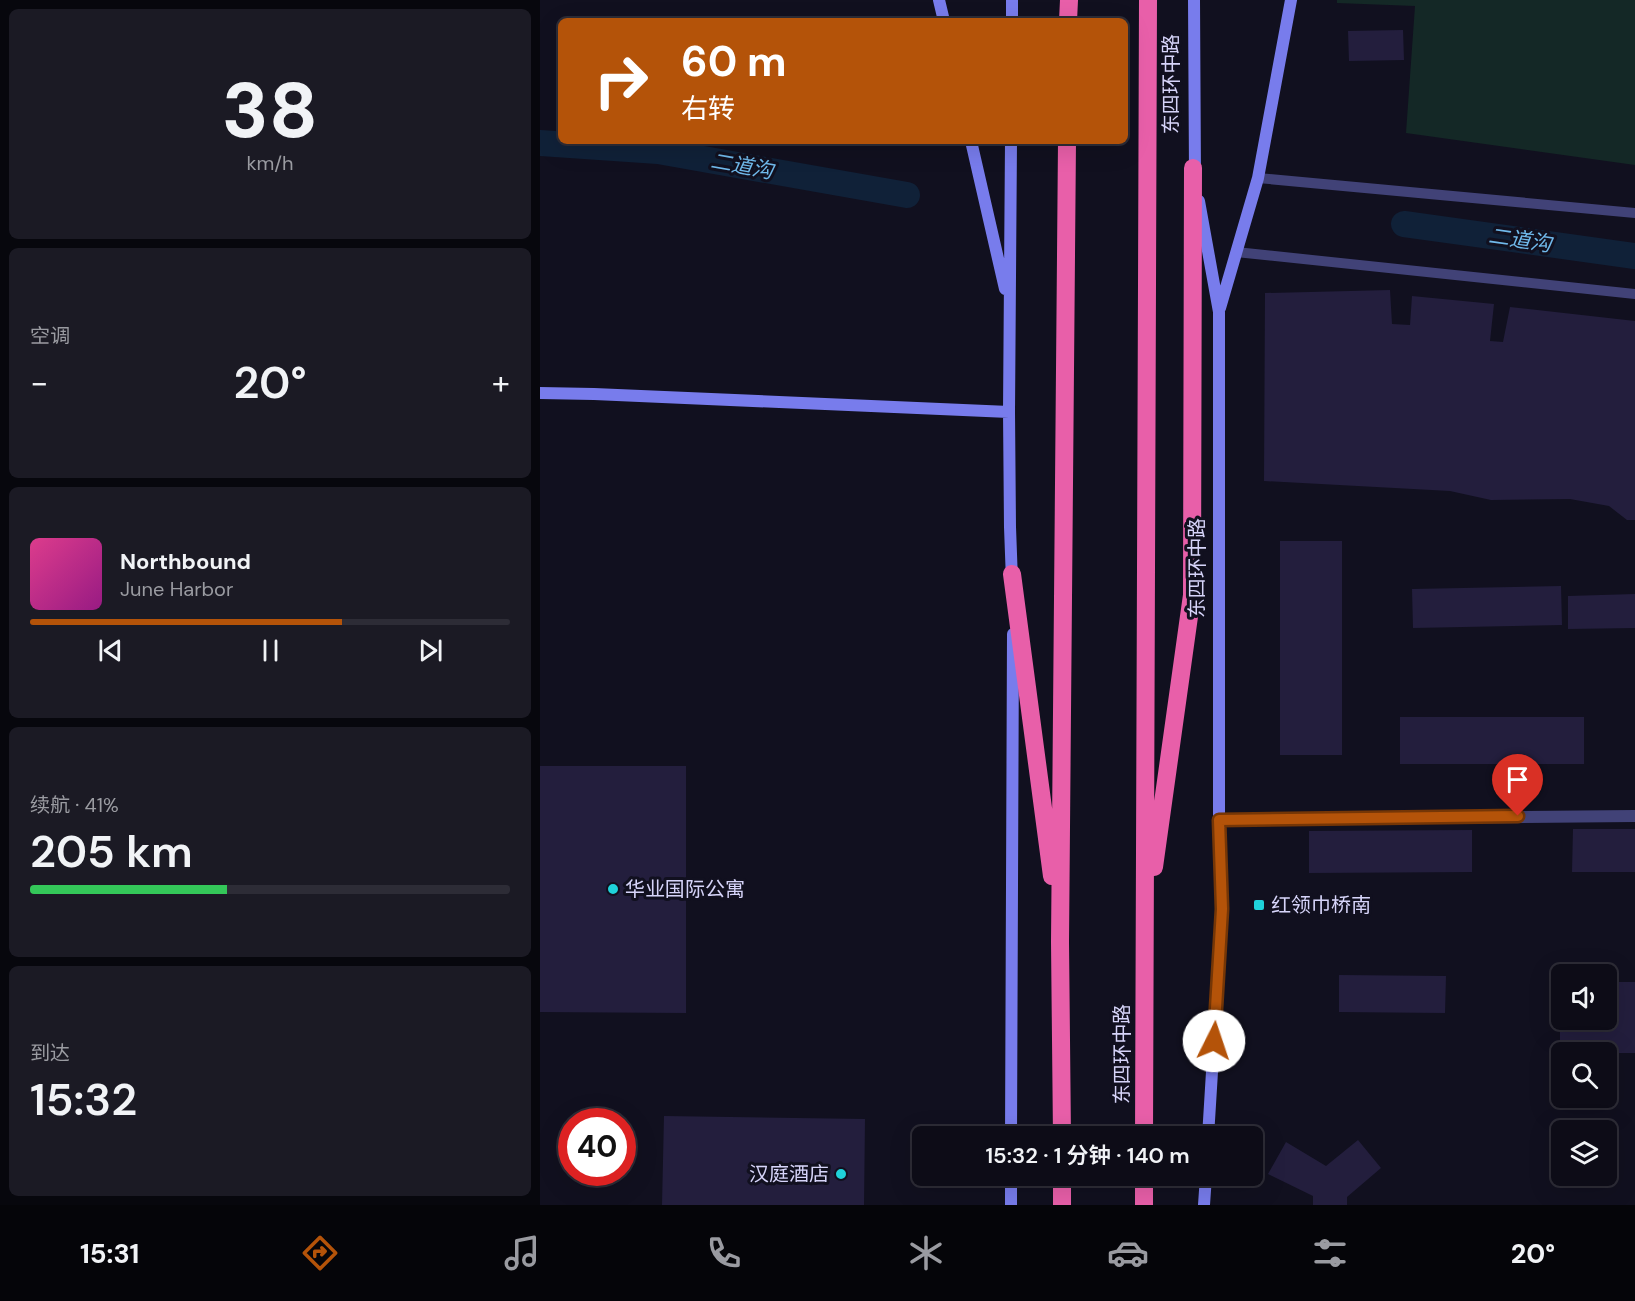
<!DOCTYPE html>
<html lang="zh">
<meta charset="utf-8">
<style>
body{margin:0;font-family:"DM Sans","Noto Sans SC",sans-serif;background:#1b1a24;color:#f1f3f6;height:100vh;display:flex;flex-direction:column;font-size:22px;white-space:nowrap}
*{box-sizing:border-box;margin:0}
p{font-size:20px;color:#9a9ba1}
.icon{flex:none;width:33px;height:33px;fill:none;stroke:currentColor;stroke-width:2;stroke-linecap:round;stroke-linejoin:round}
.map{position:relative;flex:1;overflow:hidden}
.sheet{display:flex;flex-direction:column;gap:9px;padding:9px;background:#07070d;width:540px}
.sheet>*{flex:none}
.banner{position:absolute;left:18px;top:18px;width:570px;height:126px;border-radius:9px;box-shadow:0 6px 24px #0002,0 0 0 2px #2d2c36;background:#b45309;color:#fff;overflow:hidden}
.tools{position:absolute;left:1011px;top:964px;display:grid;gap:12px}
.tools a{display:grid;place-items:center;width:66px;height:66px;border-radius:9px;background:#0d0c17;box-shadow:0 6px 24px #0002,0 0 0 2px #2d2c36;font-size:30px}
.speed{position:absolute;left:18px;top:1108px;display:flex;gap:12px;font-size:30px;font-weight:700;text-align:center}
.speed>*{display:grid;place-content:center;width:78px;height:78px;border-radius:50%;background:#0d0c17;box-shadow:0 6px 24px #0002,0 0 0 2px #2d2c36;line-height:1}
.speed .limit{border:9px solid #d22;background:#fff;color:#111}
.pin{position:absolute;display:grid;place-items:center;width:51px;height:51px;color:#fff;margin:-62px -26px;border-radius:50% 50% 50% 0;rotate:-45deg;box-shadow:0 0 6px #0007}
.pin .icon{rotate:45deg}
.me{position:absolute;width:66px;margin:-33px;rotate:4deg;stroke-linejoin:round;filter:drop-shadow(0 0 4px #0008)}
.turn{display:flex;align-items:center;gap:21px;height:126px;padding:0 24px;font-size:27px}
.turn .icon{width:78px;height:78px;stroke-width:2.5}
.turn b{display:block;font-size:42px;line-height:51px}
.big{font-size:45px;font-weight:600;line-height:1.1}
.sheet .card{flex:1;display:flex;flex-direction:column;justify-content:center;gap:9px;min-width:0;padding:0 21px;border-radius:9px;background:#1b1a24}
.sheet .dial{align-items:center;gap:0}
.dial b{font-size:78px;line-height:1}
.song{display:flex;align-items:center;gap:18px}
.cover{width:72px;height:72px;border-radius:9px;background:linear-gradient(135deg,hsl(330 70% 55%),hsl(310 70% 35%))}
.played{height:6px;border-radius:3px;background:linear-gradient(90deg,#b45309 65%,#2d2c36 65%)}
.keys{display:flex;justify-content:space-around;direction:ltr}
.heat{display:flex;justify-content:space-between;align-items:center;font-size:33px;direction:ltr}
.charge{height:9px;border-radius:4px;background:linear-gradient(90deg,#34c759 41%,#2d2c36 0)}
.trip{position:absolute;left:372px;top:1126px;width:351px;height:60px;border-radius:9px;background:#0d0c17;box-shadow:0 6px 24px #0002,0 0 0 2px #2d2c36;font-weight:600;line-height:60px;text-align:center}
.menu{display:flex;height:96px;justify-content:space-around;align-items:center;background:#050509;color:#9a9ba1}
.menu .icon{width:42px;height:42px}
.menu .active{color:#b45309}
.menu b{font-size:27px;color:#f1f3f6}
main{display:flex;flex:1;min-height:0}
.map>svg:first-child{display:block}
</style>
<main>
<section class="sheet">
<div class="card dial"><b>38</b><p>km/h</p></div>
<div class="card"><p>空调</p>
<div class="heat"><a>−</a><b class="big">20°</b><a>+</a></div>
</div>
<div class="card">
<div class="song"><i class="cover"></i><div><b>Northbound</b><p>June Harbor</p></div></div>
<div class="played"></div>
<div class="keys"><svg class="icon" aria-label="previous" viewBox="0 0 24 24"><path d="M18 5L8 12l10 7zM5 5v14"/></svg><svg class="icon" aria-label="pause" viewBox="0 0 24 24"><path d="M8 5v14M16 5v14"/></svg><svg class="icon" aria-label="next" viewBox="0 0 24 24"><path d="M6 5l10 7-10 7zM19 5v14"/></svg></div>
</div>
<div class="card"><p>续航 · 41%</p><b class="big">205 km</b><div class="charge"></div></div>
<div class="card"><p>到达</p><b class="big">15:32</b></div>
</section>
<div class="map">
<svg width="1095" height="1205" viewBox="0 0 1095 1205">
<rect width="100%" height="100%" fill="#11101f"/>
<!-- green -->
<path fill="#142826" d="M797,0H1095V165L866,133L875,6L797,3Z"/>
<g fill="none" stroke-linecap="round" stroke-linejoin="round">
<!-- canal -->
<path stroke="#102138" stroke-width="26" d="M0,143L118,151L367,195
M864,224L1095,256"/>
</g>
<!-- building -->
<path fill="#231e3d" d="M863,30L864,60L809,61L808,31Z
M850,290L852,324L870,325L872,296L954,304L950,341L963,342L970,307L1095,321V520H1087L1069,506L1030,499L951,500L910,491L724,481L725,293Z
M740,541H802V755H740Z
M1021,586L1022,625L873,628L872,589Z
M1095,594V628L1028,629V596Z
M860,717H1044V764H860Z
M0,766H146V1013L0,1012Z
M1033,829H1095V872H1032Z
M932,830V872L769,873V831Z
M799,975L906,976L905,1013L799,1012Z
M1019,982H1022V999H1019Z
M1066,982H1095V1053H1020V1020H1066Z
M124,1116L325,1119L324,1205H122Z
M818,1140L841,1168L807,1197V1205H773V1196L728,1174L746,1142L786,1166Z"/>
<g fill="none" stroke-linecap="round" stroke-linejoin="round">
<!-- lane -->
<path stroke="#414277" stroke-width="10" d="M718,178L1095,213
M696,252L1095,294"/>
<!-- street -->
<path stroke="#414277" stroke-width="12" d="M679,820L1095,816"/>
<!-- secondary -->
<path stroke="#787cec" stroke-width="12" d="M399,0L404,21
M654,0L655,175
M472,21V0
M431,141L465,289
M471,141L469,412L470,527L472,581
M659,201L679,312V820L682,909L668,1137
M680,308L718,178L751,0
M0,393L54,394L469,412
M471,1137L473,634
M471,1205V1176
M664,1205L666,1176"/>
<!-- highway -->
<path stroke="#e85fa9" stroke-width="18" d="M528,21L529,0
M472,574L512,876
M614,867L652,595L653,168
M522,1137L520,942L527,141
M604,1137L608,0
M522,1176V1205
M604,1205V1176"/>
</g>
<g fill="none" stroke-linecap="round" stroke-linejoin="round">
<defs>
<path id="route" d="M674,1041L682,909L679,820L978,816"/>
</defs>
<!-- route casing -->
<use href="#route" stroke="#753606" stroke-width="15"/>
<!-- route -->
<use href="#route" stroke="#b45309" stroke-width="10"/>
</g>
<!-- markers -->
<g fill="#1fd2da" stroke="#11101f" stroke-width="2">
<circle cx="73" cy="889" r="6"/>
<rect x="713" y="899" width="12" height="12" rx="3"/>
<circle cx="301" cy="1174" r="6"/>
</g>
<g text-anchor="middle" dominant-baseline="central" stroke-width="6" stroke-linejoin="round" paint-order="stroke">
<!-- street labels -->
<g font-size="20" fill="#d6d4f9" stroke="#11101f">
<text transform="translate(631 84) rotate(-90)">东四环中路</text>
<text transform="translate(657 568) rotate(-90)">东四环中路</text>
<text transform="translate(582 1054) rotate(-90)">东四环中路</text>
</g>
<!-- poi labels -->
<g font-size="20" fill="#d6d4f9" stroke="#11101f" text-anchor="start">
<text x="85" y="889">华业国际公寓</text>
<text x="731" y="905">红领巾桥南</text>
<text x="289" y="1174" text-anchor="end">汉庭酒店</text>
</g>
<!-- water labels -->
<g font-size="21" font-style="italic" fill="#70b9eb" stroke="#11101f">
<text transform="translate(202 166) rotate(10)">二道沟</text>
<text transform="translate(980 240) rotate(8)">二道沟</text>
</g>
</g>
</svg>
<div class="tools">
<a><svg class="icon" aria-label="sound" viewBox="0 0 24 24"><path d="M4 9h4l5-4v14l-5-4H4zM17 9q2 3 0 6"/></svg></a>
<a><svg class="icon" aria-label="search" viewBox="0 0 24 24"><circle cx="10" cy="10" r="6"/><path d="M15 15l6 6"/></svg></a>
<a><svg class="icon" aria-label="layers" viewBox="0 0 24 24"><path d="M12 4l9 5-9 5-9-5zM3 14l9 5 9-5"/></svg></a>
</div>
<div class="speed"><div class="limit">40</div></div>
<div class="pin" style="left:978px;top:816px;background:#d93025"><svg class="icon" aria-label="arrive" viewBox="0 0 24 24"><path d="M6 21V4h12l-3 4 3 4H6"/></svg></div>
<svg class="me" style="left:674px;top:1041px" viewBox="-20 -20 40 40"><circle r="19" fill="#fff"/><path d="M0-13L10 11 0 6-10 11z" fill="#b45309"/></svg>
<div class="trip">15:32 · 1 分钟 · 140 m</div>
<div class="banner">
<div class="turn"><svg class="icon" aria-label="right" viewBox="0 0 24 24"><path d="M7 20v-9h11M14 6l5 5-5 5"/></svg><div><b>60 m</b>右转</div></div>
</div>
</div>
</main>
<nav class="menu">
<b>15:31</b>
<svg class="icon active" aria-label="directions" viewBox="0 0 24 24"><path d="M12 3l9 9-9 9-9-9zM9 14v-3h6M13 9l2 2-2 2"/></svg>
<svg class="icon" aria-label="music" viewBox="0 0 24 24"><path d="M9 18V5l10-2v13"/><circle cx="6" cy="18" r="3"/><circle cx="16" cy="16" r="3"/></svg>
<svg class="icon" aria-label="phone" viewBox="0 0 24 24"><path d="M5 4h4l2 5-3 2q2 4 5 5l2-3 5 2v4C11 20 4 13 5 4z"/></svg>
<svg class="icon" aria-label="climate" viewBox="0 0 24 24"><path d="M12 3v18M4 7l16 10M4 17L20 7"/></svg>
<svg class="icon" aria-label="car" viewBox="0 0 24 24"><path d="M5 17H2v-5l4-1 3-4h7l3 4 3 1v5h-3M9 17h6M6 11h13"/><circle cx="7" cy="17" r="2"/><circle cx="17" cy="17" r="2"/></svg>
<svg class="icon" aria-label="filters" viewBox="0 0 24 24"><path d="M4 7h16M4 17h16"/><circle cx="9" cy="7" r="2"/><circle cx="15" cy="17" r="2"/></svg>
<b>20°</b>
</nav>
